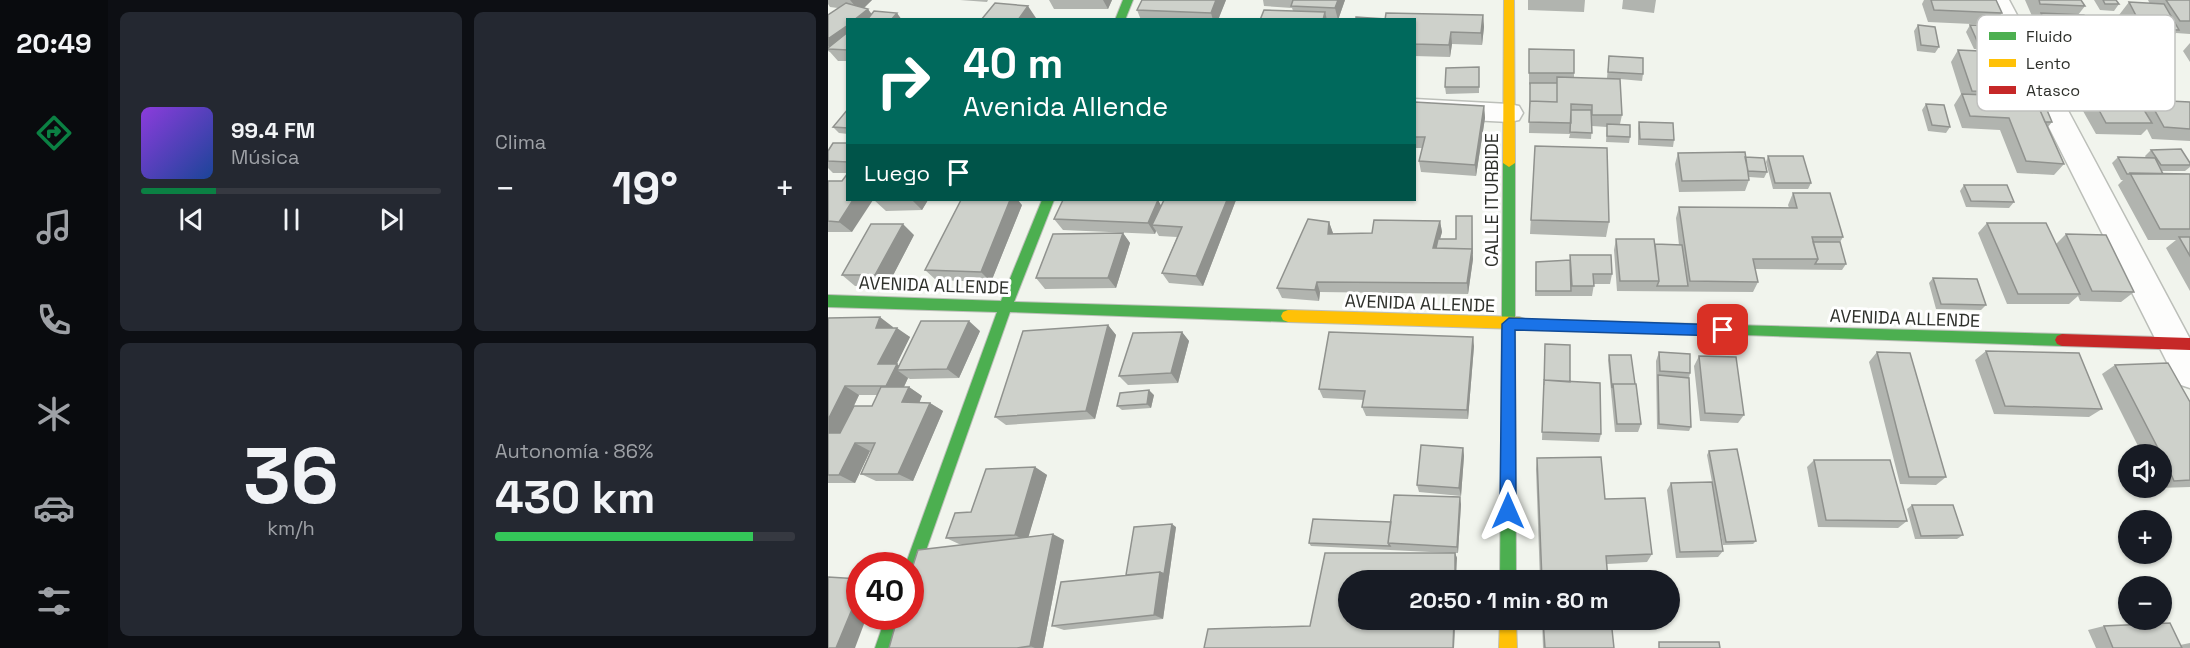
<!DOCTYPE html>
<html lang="es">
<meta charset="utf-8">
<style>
body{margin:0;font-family:"Space Grotesk",sans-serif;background:#242831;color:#f1f3f6;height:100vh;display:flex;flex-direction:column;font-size:22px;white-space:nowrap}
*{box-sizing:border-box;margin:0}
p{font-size:20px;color:#9ea1a6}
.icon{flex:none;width:33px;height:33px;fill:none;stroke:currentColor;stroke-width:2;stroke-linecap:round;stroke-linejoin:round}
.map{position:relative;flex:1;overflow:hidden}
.details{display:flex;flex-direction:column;gap:12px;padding:12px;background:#0d0f14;width:720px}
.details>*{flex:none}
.top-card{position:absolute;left:18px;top:18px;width:570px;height:183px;border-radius:0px;box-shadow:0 2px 4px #0004;background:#00695c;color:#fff;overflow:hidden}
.buttons{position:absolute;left:1290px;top:444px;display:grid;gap:12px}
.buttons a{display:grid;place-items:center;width:54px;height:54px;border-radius:50%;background:#171b24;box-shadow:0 2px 4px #0004;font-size:30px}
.speed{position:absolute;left:18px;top:552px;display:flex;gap:12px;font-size:30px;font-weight:700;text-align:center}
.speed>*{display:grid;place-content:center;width:78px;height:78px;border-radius:50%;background:#171b24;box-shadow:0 2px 4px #0004;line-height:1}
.speed .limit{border:9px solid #d22;background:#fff;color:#111}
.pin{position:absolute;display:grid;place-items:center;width:51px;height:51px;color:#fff;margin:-26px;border-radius:12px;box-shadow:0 3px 9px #0006}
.me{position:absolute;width:66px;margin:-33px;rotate:0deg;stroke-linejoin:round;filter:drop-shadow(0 0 4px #0008)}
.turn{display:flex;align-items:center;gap:21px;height:126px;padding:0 18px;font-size:27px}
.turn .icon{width:78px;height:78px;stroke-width:2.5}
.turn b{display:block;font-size:42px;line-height:51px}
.then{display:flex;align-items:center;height:57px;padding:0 18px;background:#0003;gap:12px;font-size:22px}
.big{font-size:45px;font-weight:600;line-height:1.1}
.details .tile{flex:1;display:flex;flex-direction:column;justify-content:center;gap:9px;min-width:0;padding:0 21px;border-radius:9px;background:#242831}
.details .dial{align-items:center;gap:0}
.dial b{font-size:78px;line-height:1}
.song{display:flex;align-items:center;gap:18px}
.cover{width:72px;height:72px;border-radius:9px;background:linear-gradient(135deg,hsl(270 70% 55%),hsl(220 70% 35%))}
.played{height:6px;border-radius:3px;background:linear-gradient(90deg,#0b8043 25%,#363941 25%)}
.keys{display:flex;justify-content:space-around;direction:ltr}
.heat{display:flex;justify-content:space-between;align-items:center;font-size:33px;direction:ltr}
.charge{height:9px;border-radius:4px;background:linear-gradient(90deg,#34c759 86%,#363941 0)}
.details .tiles{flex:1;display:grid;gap:12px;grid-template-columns:repeat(2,1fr)}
.trip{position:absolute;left:510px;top:570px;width:342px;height:60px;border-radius:30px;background:#171b24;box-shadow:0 2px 4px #0004;font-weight:600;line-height:60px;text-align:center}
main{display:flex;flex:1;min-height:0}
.menu{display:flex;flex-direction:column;width:108px;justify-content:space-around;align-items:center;background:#090b0e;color:#9ea1a6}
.menu .icon{width:42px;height:42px}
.menu .on{color:#0b8043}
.menu b{font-size:27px;color:#f1f3f6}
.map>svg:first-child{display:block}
</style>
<main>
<nav class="menu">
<b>20:49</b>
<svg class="icon on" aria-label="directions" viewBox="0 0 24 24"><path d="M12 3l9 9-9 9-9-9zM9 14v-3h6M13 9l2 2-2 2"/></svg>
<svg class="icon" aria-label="music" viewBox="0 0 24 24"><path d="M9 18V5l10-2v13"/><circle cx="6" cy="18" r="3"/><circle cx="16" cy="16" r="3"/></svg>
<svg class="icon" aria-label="phone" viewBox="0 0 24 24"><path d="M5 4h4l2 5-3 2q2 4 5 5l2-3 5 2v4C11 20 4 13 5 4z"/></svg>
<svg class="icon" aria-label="climate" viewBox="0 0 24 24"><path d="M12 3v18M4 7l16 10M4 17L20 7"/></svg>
<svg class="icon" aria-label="car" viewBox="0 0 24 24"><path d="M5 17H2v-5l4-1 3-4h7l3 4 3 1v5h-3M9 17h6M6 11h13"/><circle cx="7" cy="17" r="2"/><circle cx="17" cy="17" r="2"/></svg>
<svg class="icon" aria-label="filters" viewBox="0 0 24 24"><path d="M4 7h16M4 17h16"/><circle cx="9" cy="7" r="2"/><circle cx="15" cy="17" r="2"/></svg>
</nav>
<section class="details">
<div class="tiles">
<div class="tile">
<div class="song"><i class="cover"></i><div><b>99.4 FM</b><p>Música</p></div></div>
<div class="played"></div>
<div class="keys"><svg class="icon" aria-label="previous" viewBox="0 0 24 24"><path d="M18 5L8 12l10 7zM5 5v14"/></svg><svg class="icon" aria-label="pause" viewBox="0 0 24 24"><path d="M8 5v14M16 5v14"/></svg><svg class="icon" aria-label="next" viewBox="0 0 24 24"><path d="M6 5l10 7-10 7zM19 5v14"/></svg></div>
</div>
<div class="tile"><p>Clima</p>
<div class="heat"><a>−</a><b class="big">19°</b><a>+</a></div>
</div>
<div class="tile dial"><b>36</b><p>km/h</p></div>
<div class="tile"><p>Autonomía · 86%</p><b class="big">430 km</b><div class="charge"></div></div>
</div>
</section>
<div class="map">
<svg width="1362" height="648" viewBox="0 0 1362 648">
<rect width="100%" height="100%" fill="#f1f4ed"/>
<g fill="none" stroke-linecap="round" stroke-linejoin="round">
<defs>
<path id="street" d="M1157,0H1181L1362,339V388L1350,384Z
M586,99L681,104L691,106L695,113L691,120L681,122L586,117Z"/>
<path id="fast" d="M295,0H305L297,20H287Z
M681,159L687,163V319L1234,334L1239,336L1241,340L1239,344L1234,346L687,327L688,580H672L675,163Z
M214,200H226L186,302L460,310L465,312L467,316L465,320L460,322L182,312L90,573L88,579L82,581V566H77L169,312L0,307V295L173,301Z
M58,616H75L65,648H47Z"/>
<path id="slow" d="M676,0H686L687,163L681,167L675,163Z
M460,310L691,317L696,319L698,323L696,327L691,329L460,322L455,320L453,316L455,312Z
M672,620H688L689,648H671Z"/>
<path id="jam" d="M1234,334L1362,338V350L1234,346L1229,344L1227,340L1229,336Z"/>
</defs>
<!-- street casing -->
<use href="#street" stroke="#bcbfb9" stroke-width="3"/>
<!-- fast casing -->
<use href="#fast" stroke="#bcbfb9" stroke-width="2"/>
<!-- slow casing -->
<use href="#slow" stroke="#bcbfb9" stroke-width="2"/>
<!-- jam casing -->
<use href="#jam" stroke="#bcbfb9" stroke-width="2"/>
<!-- street -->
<use href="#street" fill="#fdfdfc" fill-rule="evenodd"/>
<!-- fast -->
<use href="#fast" fill="#4caf50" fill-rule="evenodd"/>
<!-- slow -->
<use href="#slow" fill="#ffc107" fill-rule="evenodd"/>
<!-- jam -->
<use href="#jam" fill="#c62828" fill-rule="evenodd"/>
</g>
<!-- wall -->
<path fill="#b1b4af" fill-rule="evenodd" d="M0,0H44L35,8L44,14L20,20V61H10L2,52L0,51V15L10,8L2,7L0,4Z
M132,0H160L159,2Z
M221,0H284L280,9H226Z
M398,0L390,20H313L309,10Z
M435,0H517L510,20H432L465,11L464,8L436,6Z
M700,0H757L756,12L700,10Z
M795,0H828L826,13L794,9Z
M1096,0H1168L1174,13L1166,25L1100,22L1094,4Z
M1197,0H1253L1257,6L1250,15L1265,33L1260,39L1216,37L1208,19L1210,16H1204Z
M1266,0H1288L1291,4L1286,11L1272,10Z
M1320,0H1362V34L1348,33L1340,42L1305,41L1291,15L1301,2L1322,4Z
M655,15L656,27L654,45L624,44L622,57L586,56V20L557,19Z
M1090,25L1111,47L1107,53L1089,51L1086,31Z
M1142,25L1180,43L1175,50L1146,49L1138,32Z
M1362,43V62L1355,51Z
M701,49L746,73V78L791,79L779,78L781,56L815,74L814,81L792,79L794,115L792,124L802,137L801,143L778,142L779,127L764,126L763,139L741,138L742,134L701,133L702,85L701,84Z
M1130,50L1192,92L1189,96L1209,103L1224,122L1220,127L1236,164L1226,175L1189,173L1172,130L1134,128L1126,105L1133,94L1123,62Z
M1243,51L1325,86L1314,98L1248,94L1234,63Z
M651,67V93L618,94L617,87Z
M1265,99L1315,107L1321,100L1362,102V141L1324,139L1319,129L1313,135L1268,134L1255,111Z
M586,102L656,106L657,118L648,176L593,172L591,161L594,148H586Z
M1098,104L1122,127L1118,133L1100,131L1094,110Z
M20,109V134L11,133L5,127Z
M811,122L846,140L845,147L810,145V128Z
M20,143V173H5L0,168V151Z
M707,146L781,222L778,237L702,234Z
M1323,150L1362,163V167L1357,171H1333L1335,174H1362V291L1338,248L1348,240H1320L1290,185L1295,180H1293L1284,163L1290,157L1318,158L1317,156Z
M850,153L917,157L939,172L936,178L921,177V180L917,191L851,192L847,164Z
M940,156L983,183L980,189H945L938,162Z
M0,181L24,232H0Z
M1136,185L1186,202L1181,208L1138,207L1132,191Z
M965,193L1015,237L1012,242L1018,264L1014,270L927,269L930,282L925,292L789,291L786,250L788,239L827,244L851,245L848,218L851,207L961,208L960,205Z
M46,200H100L94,210L58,211Z
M330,200L333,206L336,200H408L375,286L341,283L334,273L349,237L331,236L328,231L327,234L235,230L226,219Z
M194,205L163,282L108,280L97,270Z
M612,221L614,232L612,239L645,259L640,294L492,292L491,301L454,298L449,288L501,222L505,234L544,233Z
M1159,223L1228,244L1238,234L1306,292L1293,302L1252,301L1250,296L1241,304H1179L1150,233Z
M295,233L302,243L288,288L217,289L208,278Z
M86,235L60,285L27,286L14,275Z
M742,255L784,274L782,284H766L764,296H707L708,262L742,260Z
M1105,278L1158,305L1153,310L1108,309L1101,283Z
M0,318L65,327V328L82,337L68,364L71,366L152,331L131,378L82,379L80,378L76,387H81L94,396L91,403H102L115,411L85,481H48L33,474L43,451H42L27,483H0ZM31,395H50L44,406H26Z
M280,325L288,335L267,419L178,425L167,417Z
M354,332L361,341L350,383L300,385L291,376Z
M717,344L742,382L773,434L771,442L714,440Z
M646,346L640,419L538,416L534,407L536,400L495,398L491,389Z
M1158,351L1274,409L1261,417L1166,414L1147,360Z
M831,352L862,373L861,378L863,427L861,431L829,429L828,361Z
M1049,352L1118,477L1108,485L1072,484L1041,362Z
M781,355L807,384L813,424L810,432H787L780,360Z
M871,356L916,415L910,423L872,421L866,366Z
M1287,365L1362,402V487L1330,488H1334V454H1314L1274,374Z
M326,395L323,408L294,410L289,406Z
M635,448L636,456L633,496L591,492L589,485Z
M881,451L928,541L925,544L895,545L889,513L895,551L890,557L848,558L839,490L843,483L884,482L879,455Z
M709,458L777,499L824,554L819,562L779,564L780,580H712L708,469Z
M986,460L1079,521L1070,528L990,527L979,467Z
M207,467L219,475L200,537L236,540L215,648H61L141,544H131L118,538L143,512Z
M633,504L630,553H627L629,558L520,620H627L626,648L482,626L622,553L483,546L481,543Z
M1084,505L1135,535L1129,539H1087L1079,509Z
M348,527L335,619L236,630L224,626L298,575Z
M714,620H783L786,648H715Z
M1276,626L1352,645L1362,643V648H1268L1260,630Z"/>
<!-- shaded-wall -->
<path fill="#90928e" d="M22,0H44L32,12Z
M275,0H284L280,9Z
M388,0H398L390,20H385L383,13Z
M510,0H517L510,20L507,8Z
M200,6L208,18L206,20H190Z
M40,9L48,20H26Z
M497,12L499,20H495Z
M69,13L74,20H63Z
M655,15L656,27L654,45L653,33Z
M20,25V44L3,49L0,46V39Z
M623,32L624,44L622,57L621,45Z
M656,106L657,118L648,176L647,165Z
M25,200H45L24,232L11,222Z
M84,200H100L94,210Z
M182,200H190L194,205L163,282L153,272Z
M330,200L336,211L324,225L328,231L327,234L320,223Z
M399,200H408L375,286L368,276Z
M644,216L645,259L640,294L639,283Z
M612,221L614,232L608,253L605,248Z
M501,222L505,233L503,244L500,234Z
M75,224L86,235L60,285L47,275Z
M295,233L302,243L288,288L280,278Z
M489,282L492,292L491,301L487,290Z
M52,317L65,327L61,337L48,328Z
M141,321L152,331L131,378L119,369Z
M280,325L288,335L267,419L258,411Z
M69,328L82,337L64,374L50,364Z
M354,332L361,341L350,383L343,373Z
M645,337L646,346L640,419L639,410Z
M69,364L77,370H69L80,378L72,395L58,386Z
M17,386L31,395L4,451L0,449V420Z
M81,387L94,396L88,411L74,402Z
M321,390L326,395L323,408L319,404Z
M102,403L115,411L85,481L70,474Z
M27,443L42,451L27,483L11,475Z
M635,448L636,456L633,496L631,488Z
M207,467L219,475L199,542L187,535Z
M632,497L633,504L630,553L629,547Z
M344,524L348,527L335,619L326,615L332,572Z
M225,534L236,540L215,648H207L202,646Z
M627,553L629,558L628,580H627Z
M32,590V616H39L27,648H8Z
M626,620H627L626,648H625Z"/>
<!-- building -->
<path fill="#ced1cb" stroke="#90928e" stroke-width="1.5" d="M314,0H388L383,13L309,10Z
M465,0H510L507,8L463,6Z
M1103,0H1168L1174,13L1106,10Z
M1211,0H1253L1257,6L1212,4Z
M1275,0H1288L1291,4H1277Z
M1338,0H1362V21H1352Z
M1301,2L1336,4L1351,30L1315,29Z
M18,3L40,9L26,20H20V25L0,39V15Z
M167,3L200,6L190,20H153Z
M436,10L497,12L495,20H432Z
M46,11L69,13L63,20H39Z
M558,13L655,15L653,33L623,32L621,45L586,44V20H557Z
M1213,13L1256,15L1265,33L1220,30Z
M528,17L557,19V20H528Z
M1090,25L1107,27L1111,47L1093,45Z
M1142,25L1171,26L1180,43H1150Z
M20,32V50L0,49V48Z
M701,49L746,50V73H701Z
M1130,50L1174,52L1192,92L1144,91Z
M781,56L815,58V74L780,72Z
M651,67V87H617L618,68Z
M729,77L792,79L794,115H764V105L743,104V123L701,122L702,101L729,102Z
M702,83H729V102L702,101V104Z
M1134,94L1206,97L1236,164L1198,161L1181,118L1142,116Z
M1265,99L1310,100L1324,123H1278Z
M1321,100L1362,102V129L1336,127Z
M586,102L656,106L647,165L591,161L597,137H586Z
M1209,103H1216L1224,122H1217Z
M1098,104L1116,105L1122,127L1104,125Z
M20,109V128L5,127Z
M743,110H763L764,133L742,132Z
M811,122L845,123L846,140L812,139Z
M779,124L802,125V137L779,136Z
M5,143H20V162L0,161V151Z
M707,146L779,148L781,222L703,220Z
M1353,149L1362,163V165H1333L1323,150Z
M917,152L921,180L854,181L850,153Z
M940,156H975L983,183H947Z
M917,157L936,158L939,172L920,171Z
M1290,157L1327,158L1335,174H1299Z
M20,173V200H25L11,222L0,221V181H14Z
M1302,173L1362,174V229H1332Z
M1136,185H1179L1186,202L1143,201Z
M965,193H1002L1015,237H984L990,259H925L930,282L862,281L851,207L969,208Z
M133,200H182L153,272L97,270Z
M235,200H330L320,223L226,219Z
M336,200H399L368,276L334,273L354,227L324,225Z
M628,216H644V254V249L608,248L610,239H628Z
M480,219L501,222L500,234L544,233L546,220L612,221L605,248L644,249L639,283L489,282L487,290L449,288Z
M1159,223H1218L1252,294H1190Z
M43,224H75L47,275H14Z
M295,233L280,278H208L225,234Z
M1238,234L1278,235L1306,292L1264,291Z
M1351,237H1362V256Z
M788,239H826L831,281H792Z
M985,242H1012L1018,264H987L990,259Z
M827,244L854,245L860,286H829L831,281Z
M742,255H783L784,274H765L766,286H744Z
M742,260L743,291H708V262Z
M1105,278L1149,279L1158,305L1113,304Z
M52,317L48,328H69L50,364H69L58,386H17L0,420V318Z
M93,321H141L119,369L69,370Z
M280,325L258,411L167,417L195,331Z
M354,332L343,373L291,376L305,333Z
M501,332L645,337L639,410L534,407L537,391L491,389Z
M717,344L742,345V382L716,380V385Z
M1158,351L1251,353L1274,409L1177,406Z
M831,352L862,354V373L832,371Z
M1049,352L1082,353L1118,477H1081Z
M781,355H803L807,384H785L784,388Z
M871,356L908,357L916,415L877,413Z
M1340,363L1362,402V480L1346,481L1334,454H1333L1287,365Z
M830,375L861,378L863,427L831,424Z
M716,380L772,383L773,434L714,432Z
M785,384H808L813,424H789Z
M53,387H81L74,402L102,403L70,474H33L47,443H27L11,475H0V433H12L26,406H44Z
M321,390L319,404L289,406L292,393Z
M593,445L635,448L631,488L589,485Z
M909,449L928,541L898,542L881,451Z
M773,457L777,499L817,498L824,554L778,556L780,580H714L709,458Z
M986,460H1062L1079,521L998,520Z
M207,467L187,535L118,538L127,513L143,512L158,469Z
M884,482L895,551L852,552L843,483Z
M566,495L632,497L629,547L560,543Z
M1084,505H1125L1135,535L1093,536Z
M485,519L563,522L560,543L562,546L481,543Z
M344,524L336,574L332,572L298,575L306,527Z
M225,534L202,646L189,648H61L70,616H82V575L90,550Z
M497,553H627V580H520V620H626L625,648H376L380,629L482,626Z
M332,572L326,615L224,626L233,582Z
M834,576L835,580H793Z
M0,577L32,579V590L8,648H0Z
M715,620H783L786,648H717Z
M1342,623L1354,648H1285L1276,626Z
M831,642H891L892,648H831Z"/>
<!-- route -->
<path fill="#1a73e8" stroke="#114b97" stroke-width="1.5" d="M681,318L895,325L901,330L895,336L687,330L688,511L686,516L680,518L674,516L672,511L674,324Z"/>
<g text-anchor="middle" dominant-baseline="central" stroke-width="6" stroke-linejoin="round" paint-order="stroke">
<!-- street labels -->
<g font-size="18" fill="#2e302b" stroke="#fff">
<text transform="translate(663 200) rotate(-90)">CALLE ITURBIDE</text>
<text transform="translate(106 285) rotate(2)">AVENIDA ALLENDE</text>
<text transform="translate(592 303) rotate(2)">AVENIDA ALLENDE</text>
<text transform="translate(1077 318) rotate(2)">AVENIDA ALLENDE</text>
</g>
</g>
<!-- legend -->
<rect x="1149" y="15" width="198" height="96" rx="9" fill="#fff" stroke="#c0c1bf" stroke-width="1.5"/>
<rect x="1161" y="32" width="27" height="8" fill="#4caf50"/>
<rect x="1161" y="59" width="27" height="8" fill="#ffc107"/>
<rect x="1161" y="86" width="27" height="8" fill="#c62828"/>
<g font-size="16" fill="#2e302b">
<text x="1198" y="42">Fluido</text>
<text x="1198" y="69">Lento</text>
<text x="1198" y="96">Atasco</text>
</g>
</svg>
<div class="buttons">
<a><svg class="icon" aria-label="sound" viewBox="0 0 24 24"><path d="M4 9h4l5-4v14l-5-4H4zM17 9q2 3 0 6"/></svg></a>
<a>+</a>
<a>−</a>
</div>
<div class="speed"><div class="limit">40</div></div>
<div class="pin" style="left:895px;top:330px;background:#d93025"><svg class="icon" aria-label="arrive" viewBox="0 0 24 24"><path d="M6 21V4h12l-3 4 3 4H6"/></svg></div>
<svg class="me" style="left:680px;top:511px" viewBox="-20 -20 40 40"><path d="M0-17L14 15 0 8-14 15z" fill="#1a73e8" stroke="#fff" stroke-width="4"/></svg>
<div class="trip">20:50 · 1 min · 80 m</div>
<div class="top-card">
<div class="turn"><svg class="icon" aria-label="right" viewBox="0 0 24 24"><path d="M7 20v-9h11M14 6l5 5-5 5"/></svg><div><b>40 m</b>Avenida Allende</div></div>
<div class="then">Luego<svg class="icon" aria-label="arrive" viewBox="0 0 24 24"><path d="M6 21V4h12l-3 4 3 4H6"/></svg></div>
</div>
</div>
</main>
